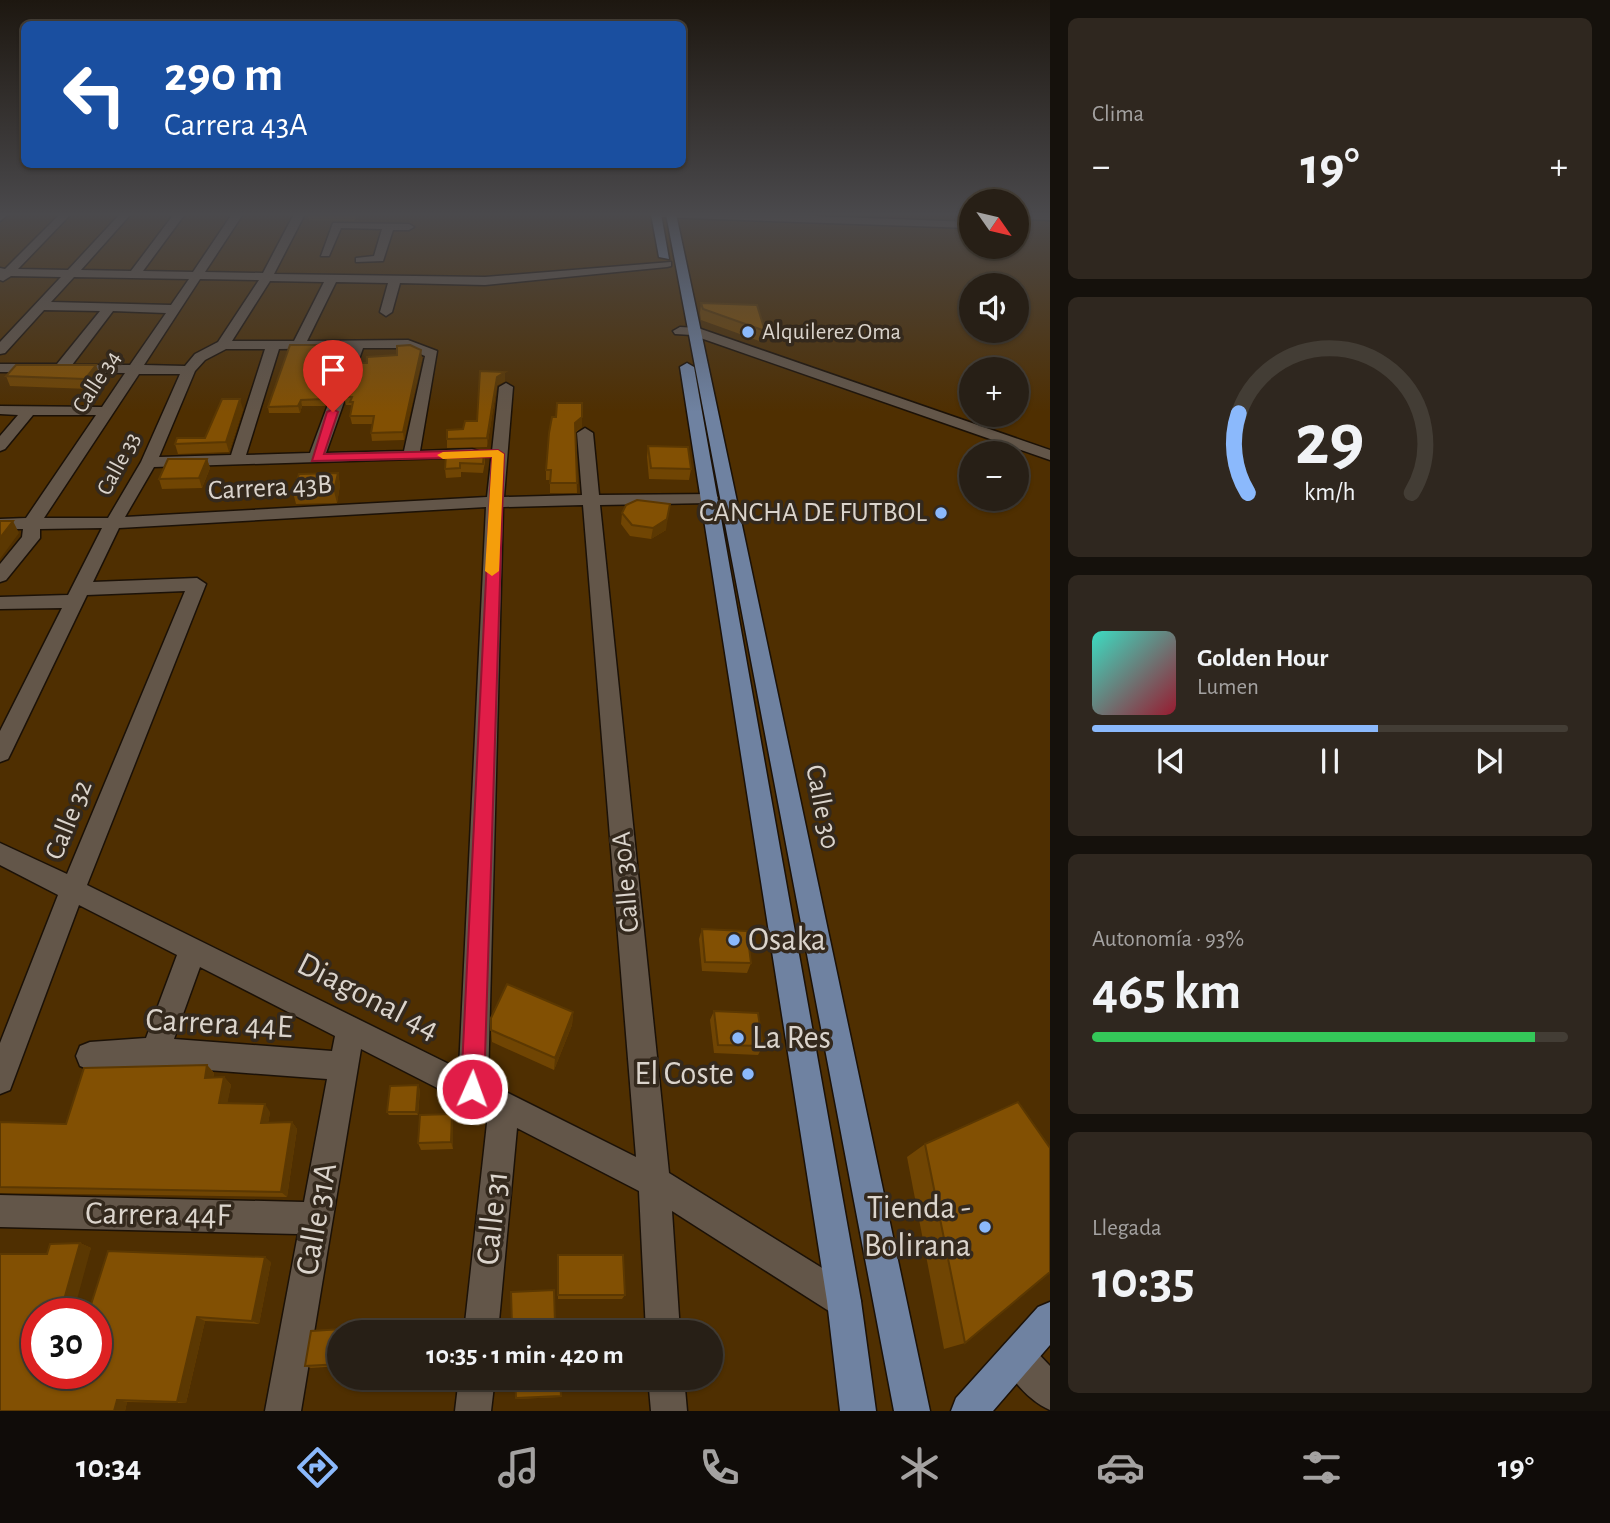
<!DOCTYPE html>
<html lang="es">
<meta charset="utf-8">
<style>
body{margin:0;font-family:"Alegreya Sans",sans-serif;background:#2f271f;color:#f1f3f6;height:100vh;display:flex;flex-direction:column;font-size:26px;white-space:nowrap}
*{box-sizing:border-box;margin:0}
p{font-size:23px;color:#a4a2a1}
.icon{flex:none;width:38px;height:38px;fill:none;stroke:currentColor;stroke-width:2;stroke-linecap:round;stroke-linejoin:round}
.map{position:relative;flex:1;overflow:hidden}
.drawer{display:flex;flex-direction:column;gap:18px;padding:18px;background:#15110c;width:560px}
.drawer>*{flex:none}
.guide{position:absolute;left:21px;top:21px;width:665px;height:147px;border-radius:10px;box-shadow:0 2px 5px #0004,0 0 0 2px #433d35;background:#1a4fa0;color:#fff;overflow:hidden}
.needle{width:46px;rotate:124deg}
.buttons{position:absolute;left:959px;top:189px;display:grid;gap:14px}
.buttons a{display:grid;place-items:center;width:70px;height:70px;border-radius:50%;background:#271f16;box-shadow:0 2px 5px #0004,0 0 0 2px #433d35;font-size:35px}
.speed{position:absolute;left:21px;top:1298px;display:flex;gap:14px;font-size:35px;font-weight:700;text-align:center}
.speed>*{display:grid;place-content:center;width:91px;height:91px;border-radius:50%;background:#271f16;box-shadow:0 2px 5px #0004,0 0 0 2px #433d35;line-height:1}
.speed .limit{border:10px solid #d22;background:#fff;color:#111}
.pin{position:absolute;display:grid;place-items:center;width:60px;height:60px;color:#fff;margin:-72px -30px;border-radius:50% 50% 50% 0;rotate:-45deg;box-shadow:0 0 7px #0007}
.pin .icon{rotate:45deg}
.me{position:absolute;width:77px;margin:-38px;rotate:2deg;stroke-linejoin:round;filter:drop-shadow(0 0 5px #0008)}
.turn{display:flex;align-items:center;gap:24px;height:147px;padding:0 28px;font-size:32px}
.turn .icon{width:91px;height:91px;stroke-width:2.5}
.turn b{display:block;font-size:49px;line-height:60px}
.big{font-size:52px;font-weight:600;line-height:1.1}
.drawer .tile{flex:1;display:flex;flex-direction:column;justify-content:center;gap:10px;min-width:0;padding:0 24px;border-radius:10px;background:#2f271f}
.drawer .dial{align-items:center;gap:0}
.dial svg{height:182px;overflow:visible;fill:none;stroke:#433d35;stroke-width:7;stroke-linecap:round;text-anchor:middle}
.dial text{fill:#f1f3f6;stroke:none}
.song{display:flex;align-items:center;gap:21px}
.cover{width:84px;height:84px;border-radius:10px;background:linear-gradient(135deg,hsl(170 70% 55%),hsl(350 70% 35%))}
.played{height:7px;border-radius:4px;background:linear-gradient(90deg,#8bb9fc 60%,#433d35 60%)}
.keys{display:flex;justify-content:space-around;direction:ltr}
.heat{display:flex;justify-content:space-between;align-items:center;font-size:38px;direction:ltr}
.charge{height:10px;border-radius:5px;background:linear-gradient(90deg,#34c759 93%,#433d35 0)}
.trip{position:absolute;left:327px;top:1320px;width:396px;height:70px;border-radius:35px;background:#271f16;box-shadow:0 2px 5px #0004,0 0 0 2px #433d35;font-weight:600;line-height:70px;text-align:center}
.tabs{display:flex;height:112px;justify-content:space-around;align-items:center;background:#100c09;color:#a4a2a1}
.tabs .icon{width:49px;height:49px}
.tabs .selected{color:#8bb9fc}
.tabs b{font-size:32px;color:#f1f3f6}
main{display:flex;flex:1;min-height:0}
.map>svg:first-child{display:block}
</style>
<main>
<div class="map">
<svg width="1050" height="1411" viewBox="0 0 1050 1411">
<rect width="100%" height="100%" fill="#34291d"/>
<!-- green -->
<path fill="#4f2f01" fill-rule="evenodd" d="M0,214H971V247H1017V214H1050V1411H0ZM971,285H1017V331H971ZM971,369H1017V415H971ZM971,453H1017V499H971ZM37,1314H96V1374H37ZM340,1332H710V1377H340Z"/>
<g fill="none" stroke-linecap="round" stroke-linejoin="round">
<defs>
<path id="minor" d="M0,214H9L0,221Z
M60,214H71L18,269L68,270L120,214H131L81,270L131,271L174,214H185L143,271L193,272L232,214H243L205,272L263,273L294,214H305L274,274L485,277L671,262V266L667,267L485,285L400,283L392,312L386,316L380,312L388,283L336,282L307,341L408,340L437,351L420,451L472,449L478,451V457L154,467L125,517L487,497L499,387L506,383L513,387L504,497L582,495L577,433L585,428L593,433L599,495L716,494L718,498L710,503L600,505L669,1173L856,1289L861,1301L856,1313L844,1318L832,1313L672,1211L680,1332H646L639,1191L517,1128L498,1332H464L488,1114L361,1049L301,1411H265L298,1234L0,1227V1195L304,1202L327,1079L155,1066L90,1070L80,1066L76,1056L80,1046L90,1042L146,1038L177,955L79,905L10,1090L0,1094V1043L58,895L0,865V843L67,874L185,591L87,595L11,753L8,759L0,762V731L62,608L0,609V597L68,595L102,528L40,529V538L6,580L0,582V564L22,537L23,529H0V519L26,518L96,415H33L5,449L0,451V436L18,415L0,414V406L102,407L125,373L0,372V364H57L100,311L44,310L5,353L0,354V342L61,277L11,276L3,281L0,280V268L5,269ZM74,277L189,279L171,305L51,302ZM200,279L259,280L218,342L195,354L185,366L144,365ZM270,281L324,282L294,341H232ZM113,311L166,313L130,365H72ZM349,348L310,453L246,455L279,349ZM363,348H406L425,356L404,451L326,453ZM226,349H265L231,455L159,457L195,371L205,360ZM139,374H180L141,462L108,518H44ZM583,505L636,1157L488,1083L503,507ZM486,507L459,1069L87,885L206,584L197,578L93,582L119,528ZM200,967L335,1036L332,1051L174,1039Z
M654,214H763L971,222V228L659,217Z
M1017,214H1050V220L1017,219Z
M333,223L409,224L414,227L409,230H393L383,261L356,262V258L374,256L382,229L341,228L329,256H321Z
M680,327L698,328L1050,450V460L692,335L675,334L673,331Z
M1017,1339L1029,1344L1050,1366V1410C1029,1401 1008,1377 1000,1356L1005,1344Z
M459,1377H495L491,1411H455Z
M648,1377H684L687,1411H651Z"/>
<path id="major" d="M651,214H661L669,259L659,257Z
M666,214H676L930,1411H894Z
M687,363L694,367L861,1301L876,1411H840L827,1301L680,367Z
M1050,1302V1345L993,1411H951L956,1398L1038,1307Z"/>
</defs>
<!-- minor casing -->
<use href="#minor" stroke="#1b1107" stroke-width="3"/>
<!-- major casing -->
<use href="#major" stroke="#1b1107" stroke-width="3"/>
<!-- minor -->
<use href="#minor" fill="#635649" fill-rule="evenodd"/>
<!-- major -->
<use href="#major" fill="#6f82a1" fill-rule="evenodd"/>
</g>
<!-- wall -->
<path fill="#704503" d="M308,214H357L354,221L309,220Z
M701,303L765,331L762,342L701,320L700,313Z
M318,351L314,365L338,371L325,406H302L300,413H269L268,407Z
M397,355L422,358L404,440L372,441L371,433L373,424H352L350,416L352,410L351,405H346L344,397L367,363Z
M480,371L505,372V381L497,385L487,447L447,448V439L477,421Z
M100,375L89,389L10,386L6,376Z
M243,409L229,452L178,454L175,444L205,438Z
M552,417L582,427L575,433L577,493H550V480H546V470Z
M648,446L691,469L689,480L649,479L647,457Z
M484,453L485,462L483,473L461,472V477L446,478L445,469Z
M207,459L210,468L202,488L162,489L159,479Z
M338,473L340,485L337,503L296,504L293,492Z
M622,513L666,530L651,539L630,536L621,524Z
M702,929L751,963L747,973L702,971L699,939Z
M714,1011L763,1046L758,1055L714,1053L710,1020Z
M573,1012L572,1025L554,1070L492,1042L491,1030Z
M207,1065L214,1073L213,1078L224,1077L231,1085L227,1103L270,1112L268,1123L292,1122L297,1129L287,1197L0,1193V1122L66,1124Z
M420,1089L418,1115H389L387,1112Z
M453,1121V1149L421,1150L418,1143Z
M925,1144L965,1343L944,1349L907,1157Z
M80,1243L91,1248L37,1374L271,1262L259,1324L205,1321L186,1403L127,1402L125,1411H0L47,1254Z
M558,1255L625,1295L622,1299H558Z
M511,1292L555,1323V1327L512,1329Z
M374,1327L377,1330V1332H340V1366L311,1368L305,1366L311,1331Z
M515,1377L561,1396L560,1397L516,1399Z"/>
<!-- shaded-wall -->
<path fill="#5b3802" d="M317,345L318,351L312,371L311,365Z
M421,350L422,358L404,440L403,432Z
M96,365L100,375L89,389L85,379Z
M337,365L338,371L325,406L324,399Z
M505,372V381L497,385L487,447V438L497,377Z
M240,399L243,409L229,452L226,442Z
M301,400L302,406L300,413L298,406Z
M582,417V427L574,433L575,423Z
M207,459L210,468L202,488L199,478Z
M338,473L340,485L337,503L334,491Z
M670,504L666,530L651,539L653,528Z
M13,521L19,533L0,559V538Z
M573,1012L572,1025L554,1070L555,1058Z
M207,1065L214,1073L211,1085L205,1078Z
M224,1077L231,1085L226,1110L219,1103Z
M418,1085L420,1089L418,1115L416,1112Z
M265,1104L270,1112L267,1130L261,1123Z
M452,1114L453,1121V1149L451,1142Z
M292,1122L297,1129L287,1197L281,1192Z
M80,1243L91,1248L73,1314H60Z
M265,1257L271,1262L259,1324L252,1321Z
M197,1317L205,1321L186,1403L177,1402Z
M117,1400L127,1402L125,1411H114Z"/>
<!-- building -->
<path fill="#825003" stroke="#5b3802" stroke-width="2" d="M701,303L757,305L765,331L703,309Z
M290,345H317L311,365H337L324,399L301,400L298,406L268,407Z
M410,345L421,350L403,432L371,433L374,416H350L353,402H350L352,397H344L357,363H367V357L397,355V346Z
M16,365H96L85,379L6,376Z
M480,371L505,372L497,377L487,438L447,439V430L463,429L465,421H477Z
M222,399H240L226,442L175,444L177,438H205Z
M557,403H582V417L575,423L577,483H550L551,470H546L549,433L552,417H556Z
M648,446L688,447L691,469L651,468Z
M484,453L483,464L460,463V468L445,469L446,454Z
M168,459H207L199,478L159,479Z
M338,473L334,491L293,492L299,474Z
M637,500L670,504L667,519L653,528L632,525L622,513L626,505Z
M0,521H13L0,538Z
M702,929L747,931L751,963L705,962Z
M507,984L573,1012L555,1058L491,1030V1018Z
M714,1011L758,1013L763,1046L718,1045Z
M207,1065L205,1078L224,1077L219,1103L265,1104L261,1123L292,1122L281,1192L0,1187V1122L66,1124L84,1068Z
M418,1085L416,1112H387L390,1086Z
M1018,1102L1050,1148V1272L965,1343L925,1144Z
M452,1114L451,1142L418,1143L420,1115Z
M80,1243L60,1314H37V1374H96V1314H88L108,1251L265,1257L252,1321L197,1317L177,1402L117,1400L114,1411H0V1254H47L50,1244Z
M558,1255H623L625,1295H558Z
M554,1290L555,1323L512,1326L511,1292Z
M374,1327L373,1332H340V1364L305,1366L311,1331Z
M515,1377H560L561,1396L516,1398Z"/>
<!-- sky -->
<linearGradient id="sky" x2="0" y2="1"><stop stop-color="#1d1710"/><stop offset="0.52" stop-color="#4a494c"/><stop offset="1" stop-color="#4a494c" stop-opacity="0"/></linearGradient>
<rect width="1050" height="412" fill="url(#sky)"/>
<!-- route -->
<path fill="#e11d48" stroke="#92132f" stroke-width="2" d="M333,409L338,412L324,454L498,450L504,454L484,1089L480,1097L472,1100L465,1097L461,1089L492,457L312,461L327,412Z"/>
<!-- slow -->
<path fill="#f59e0b" d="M498,450L504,454L499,571L492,576L485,571L492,457L443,459L437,455L443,452Z"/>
<!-- markers -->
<g fill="#8bb9fc" stroke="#34291d" stroke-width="2.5">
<circle cx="748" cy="332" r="7"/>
<circle cx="941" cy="513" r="7"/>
<circle cx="734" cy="940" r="7"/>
<circle cx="738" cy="1038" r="7"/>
<circle cx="748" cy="1074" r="7"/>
<circle cx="985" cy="1227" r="7"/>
</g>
<g text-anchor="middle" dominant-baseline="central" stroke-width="7" stroke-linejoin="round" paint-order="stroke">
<!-- far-poi labels -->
<g font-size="23" fill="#dbd4cc" stroke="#34291d" text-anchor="start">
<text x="762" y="332">Alquilerez Oma</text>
</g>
<!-- far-street labels -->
<g font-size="23" fill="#dbd4cc" stroke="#34291d">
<text transform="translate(97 382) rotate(-57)">Calle 34</text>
<text transform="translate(119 464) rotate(-62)">Calle 33</text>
</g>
<!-- street labels -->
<g font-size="28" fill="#dbd4cc" stroke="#34291d">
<text transform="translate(270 488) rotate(-3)">Carrera 43B</text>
<text transform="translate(822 807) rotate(79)">Calle 30</text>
<text transform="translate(69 820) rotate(-68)">Calle 32</text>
<text transform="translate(626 882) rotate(-95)">Calle 30A</text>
</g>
<!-- poi labels -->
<g font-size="28" fill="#dbd4cc" stroke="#34291d" text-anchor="end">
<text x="927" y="513">CANCHA DE FUTBOL</text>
</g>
<!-- near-poi labels -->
<g font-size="33" fill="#dbd4cc" stroke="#34291d" text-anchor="start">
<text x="748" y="940">Osaka</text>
<text x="752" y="1038">La Res</text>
<text x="734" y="1074" text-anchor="end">El Coste</text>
<text x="971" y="1208" text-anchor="end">Tienda -<tspan x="971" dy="38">Bolirana</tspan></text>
</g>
<!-- near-street labels -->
<g font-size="33" fill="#dbd4cc" stroke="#34291d">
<text transform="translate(368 997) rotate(27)">Diagonal 44</text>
<text transform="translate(219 1024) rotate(3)">Carrera 44E</text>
<text transform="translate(158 1215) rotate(1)">Carrera 44F</text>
<text transform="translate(493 1218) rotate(-84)">Calle 31</text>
<text transform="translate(317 1219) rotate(-80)">Calle 31A</text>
</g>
</g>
</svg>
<div class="buttons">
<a><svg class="needle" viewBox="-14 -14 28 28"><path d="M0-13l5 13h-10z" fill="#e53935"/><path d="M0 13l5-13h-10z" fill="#a4a2a1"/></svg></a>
<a><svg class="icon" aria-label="sound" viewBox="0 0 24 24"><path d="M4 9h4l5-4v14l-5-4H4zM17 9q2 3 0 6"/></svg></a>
<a>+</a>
<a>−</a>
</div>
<div class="speed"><div class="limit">30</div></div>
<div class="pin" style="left:333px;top:412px;background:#d93025"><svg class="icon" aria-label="arrive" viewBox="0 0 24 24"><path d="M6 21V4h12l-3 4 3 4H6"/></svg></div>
<svg class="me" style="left:472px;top:1089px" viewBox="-20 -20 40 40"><circle r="17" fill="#e11d48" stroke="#fff" stroke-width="3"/><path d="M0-11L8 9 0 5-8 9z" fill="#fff"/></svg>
<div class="trip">10:35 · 1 min · 420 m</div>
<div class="guide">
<div class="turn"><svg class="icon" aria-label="left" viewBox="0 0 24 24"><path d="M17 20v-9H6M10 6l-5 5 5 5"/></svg><div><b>290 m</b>Carrera 43A</div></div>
</div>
</div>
<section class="drawer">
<div class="tile"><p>Clima</p>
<div class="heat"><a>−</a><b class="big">19°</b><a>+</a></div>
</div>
<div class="tile dial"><svg viewBox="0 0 100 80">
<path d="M14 69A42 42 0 1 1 86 69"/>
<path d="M14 69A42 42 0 0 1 10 34" stroke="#8bb9fc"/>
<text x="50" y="56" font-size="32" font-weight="700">29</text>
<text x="50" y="72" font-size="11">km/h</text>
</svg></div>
<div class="tile">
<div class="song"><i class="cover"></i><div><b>Golden Hour</b><p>Lumen</p></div></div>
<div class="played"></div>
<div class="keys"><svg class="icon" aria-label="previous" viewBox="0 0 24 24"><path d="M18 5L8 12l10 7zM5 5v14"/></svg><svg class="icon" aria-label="pause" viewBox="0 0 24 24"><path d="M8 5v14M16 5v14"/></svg><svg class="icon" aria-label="next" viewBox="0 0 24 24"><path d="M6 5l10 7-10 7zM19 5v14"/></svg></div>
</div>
<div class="tile"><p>Autonomía · 93%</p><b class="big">465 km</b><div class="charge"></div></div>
<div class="tile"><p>Llegada</p><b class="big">10:35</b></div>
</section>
</main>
<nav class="tabs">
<b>10:34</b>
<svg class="icon selected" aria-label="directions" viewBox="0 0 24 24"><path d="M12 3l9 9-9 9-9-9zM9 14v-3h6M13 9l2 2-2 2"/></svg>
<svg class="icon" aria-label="music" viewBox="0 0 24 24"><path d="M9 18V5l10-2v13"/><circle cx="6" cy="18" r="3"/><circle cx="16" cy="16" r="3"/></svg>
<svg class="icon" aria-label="phone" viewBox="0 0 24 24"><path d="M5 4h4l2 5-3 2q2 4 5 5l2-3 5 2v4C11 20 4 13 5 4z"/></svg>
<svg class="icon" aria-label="climate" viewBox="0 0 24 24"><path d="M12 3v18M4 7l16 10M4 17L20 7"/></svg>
<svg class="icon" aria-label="car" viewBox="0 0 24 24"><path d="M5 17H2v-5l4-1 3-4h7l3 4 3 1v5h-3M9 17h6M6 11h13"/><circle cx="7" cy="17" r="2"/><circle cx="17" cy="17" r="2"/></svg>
<svg class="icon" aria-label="filters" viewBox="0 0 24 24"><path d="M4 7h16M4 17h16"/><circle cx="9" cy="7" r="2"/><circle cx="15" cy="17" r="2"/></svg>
<b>19°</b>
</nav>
